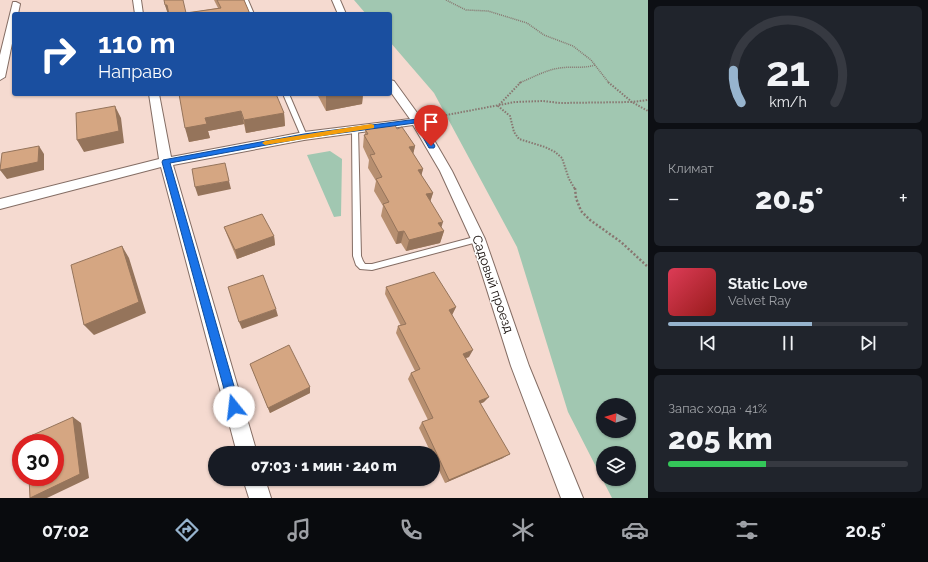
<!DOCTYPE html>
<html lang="ru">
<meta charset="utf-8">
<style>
body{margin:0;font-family:Raleway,sans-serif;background:#20242c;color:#f1f3f6;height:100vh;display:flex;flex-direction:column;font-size:15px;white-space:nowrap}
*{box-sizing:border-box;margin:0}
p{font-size:13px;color:#9ea1a6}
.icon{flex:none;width:22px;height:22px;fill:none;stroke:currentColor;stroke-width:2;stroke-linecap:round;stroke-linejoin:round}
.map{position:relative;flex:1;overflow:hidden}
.sheet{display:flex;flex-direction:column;gap:6px;padding:6px;background:#0d0f14;width:280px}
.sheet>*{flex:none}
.hud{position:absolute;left:12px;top:12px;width:380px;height:84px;border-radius:4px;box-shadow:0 1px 3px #0004;background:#1a4fa0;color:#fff;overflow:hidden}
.needle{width:26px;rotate:275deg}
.buttons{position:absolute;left:596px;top:398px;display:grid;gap:8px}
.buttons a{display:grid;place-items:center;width:40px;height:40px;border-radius:50%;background:#171b24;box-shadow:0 1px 3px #0004;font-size:20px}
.speed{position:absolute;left:12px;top:434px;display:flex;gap:8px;font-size:20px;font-weight:700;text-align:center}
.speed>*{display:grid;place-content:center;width:52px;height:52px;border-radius:50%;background:#171b24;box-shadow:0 1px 3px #0004;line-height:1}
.speed .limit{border:6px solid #d22;background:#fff;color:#111}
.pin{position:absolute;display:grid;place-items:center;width:34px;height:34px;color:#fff;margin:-41px -17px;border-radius:50% 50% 50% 0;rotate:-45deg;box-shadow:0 0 4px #0007}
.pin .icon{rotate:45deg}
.me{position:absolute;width:44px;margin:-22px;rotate:344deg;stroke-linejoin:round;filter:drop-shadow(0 0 3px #0008)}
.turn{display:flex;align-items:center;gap:14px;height:84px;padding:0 20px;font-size:18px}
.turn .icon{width:52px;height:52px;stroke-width:2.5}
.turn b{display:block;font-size:28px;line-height:34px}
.big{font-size:30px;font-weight:800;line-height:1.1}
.sheet .card{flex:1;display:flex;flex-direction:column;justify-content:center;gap:6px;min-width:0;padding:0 14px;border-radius:6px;background:#20242c}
.sheet .dial{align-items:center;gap:0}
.dial svg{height:104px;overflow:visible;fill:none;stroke:#363941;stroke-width:7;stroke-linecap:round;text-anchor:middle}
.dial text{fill:#f1f3f6;stroke:none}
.song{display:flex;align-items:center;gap:12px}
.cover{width:48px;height:48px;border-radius:6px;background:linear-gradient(135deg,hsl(350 70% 55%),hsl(0 70% 35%))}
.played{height:4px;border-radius:2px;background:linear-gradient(90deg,#97b4ce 60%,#363941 60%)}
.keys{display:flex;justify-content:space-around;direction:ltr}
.heat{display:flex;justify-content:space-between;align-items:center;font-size:22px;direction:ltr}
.charge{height:6px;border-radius:3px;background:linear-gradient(90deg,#34c759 41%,#363941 0)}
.trip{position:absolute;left:208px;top:446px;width:232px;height:40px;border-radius:20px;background:#171b24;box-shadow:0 1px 3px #0004;font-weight:800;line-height:40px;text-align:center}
.menu{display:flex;height:64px;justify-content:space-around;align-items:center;background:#090b0e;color:#9ea1a6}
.menu .icon{width:28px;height:28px}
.menu .on{color:#97b4ce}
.menu b{font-size:18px;color:#f1f3f6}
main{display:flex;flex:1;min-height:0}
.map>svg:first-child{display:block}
</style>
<main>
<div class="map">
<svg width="648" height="498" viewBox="0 0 648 498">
<rect width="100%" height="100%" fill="#f5dad0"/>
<!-- green -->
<path fill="#a1c7b1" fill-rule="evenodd" d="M354,0H648V498H612L568,412L517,247L434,93L390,42V14H366ZM603,405H629V431H603ZM603,453H629V479H603Z
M330,151L342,159L341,216L334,217L307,155Z"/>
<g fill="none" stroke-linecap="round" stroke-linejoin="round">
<defs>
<path id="service" d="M244,0H248L254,14H250Z
M283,94H289L307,136L306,137H302L301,136Z
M355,126L358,128L361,256L363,261L365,264H372L478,236L481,237L482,239L481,241L372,270L360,269L356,265L353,256L352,128Z"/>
<path id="minor" d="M133,0H141L143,14H135Z
M332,0H340L346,14H338Z
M13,2H16L20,4L18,14H14V34L5,77L0,80V55Z
M390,80L394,81L423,121L452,171L485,239L529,366L583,498H561L511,366L471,239L440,171L413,125L304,140L173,165L257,453H237L161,167L0,209V199L159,159L149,94H159L171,157L304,132L410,119L390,91Z
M243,479H265L271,498H249Z"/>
</defs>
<!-- service casing -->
<use href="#service" stroke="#846d64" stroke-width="2"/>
<!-- minor casing -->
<use href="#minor" stroke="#846d64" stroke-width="2"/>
<!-- path-far2 -->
<path stroke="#887670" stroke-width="1.5" stroke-dasharray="1 1" stroke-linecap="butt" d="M446,0L466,10L488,11L527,23L544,35L573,46L591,60L609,83
M519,83C532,78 545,70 560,68C572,66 583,69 595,65"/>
<!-- path-far1 -->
<path stroke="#887670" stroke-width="2" stroke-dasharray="1.5 1.5" stroke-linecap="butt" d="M521,82L498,106L510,116L514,132L519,139L545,147L555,152L562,158L569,179L575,189
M608,82L632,102L648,100
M431,118L515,102L543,101L560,103L632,102L648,111"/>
<!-- path -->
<path stroke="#887670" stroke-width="2.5" stroke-dasharray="2 2" stroke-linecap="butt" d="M575,188L576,198L581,211L590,220L621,242L648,267"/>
<!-- service -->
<use href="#service" fill="#fff" fill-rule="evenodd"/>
<!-- minor -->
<use href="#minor" fill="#fff" fill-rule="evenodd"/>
</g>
<!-- wall -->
<path fill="#b78f70" d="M214,0H244L250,14H168L165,5L186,13L218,8Z
M179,94L284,113L285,126L246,133L244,124L208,131L210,138L189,142Z
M317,94H363L362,104L326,111Z
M365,129H397L415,146L413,154L423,169L421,175L433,193L430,202L441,228L444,231L440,243L406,251L401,243L396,244L381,216L383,206L374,191L376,181L368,168L369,160L363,147L364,135H365Z
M224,227L274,236L275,245L237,259L227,235Z
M386,287L456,307L452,315L469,357L466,358L484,402L480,404L503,458L445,483L433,458V453H431L419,428L422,422L428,420L408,379L411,373L415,371L396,333L398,326H401L385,294Z
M250,364L310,387V393L270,413Z"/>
<!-- shaded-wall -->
<path fill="#95745b" d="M165,5H167L169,14H168Z
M333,94H363L362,104L326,111V95Z
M115,106L121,118L124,143L84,152L77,140Z
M241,111L244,124L208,131L210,138L189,142L185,128L205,118Z
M284,113L285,126L246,133L244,120Z
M39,146L44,154V170L7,179L0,170Z
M415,146L412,159L409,147Z
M423,169L420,181L418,170Z
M229,181L231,189L198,196L195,187Z
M433,193L429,205L426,194Z
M443,222L440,232L444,231L440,243L406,251L409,240L438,223Z
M404,231L401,243L396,244L398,232Z
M274,236L275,245L237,259L235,250Z
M122,246L129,258L146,313L94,335L84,325Z
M456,307L452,315L445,317L449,310Z
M276,309L278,316L242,329L239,322Z
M473,350L469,357L459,360L463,354Z
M310,387V393L270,413L268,408Z
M489,397L484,402L474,406L479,401Z
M73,417L81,423L89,478L47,498H30Z
M510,454L503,458L445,483L449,480Z"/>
<!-- building -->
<path fill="#d5a682" stroke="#95745b" d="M164,0H183L186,13L221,8L217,0H244L250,14H169L167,5H165Z
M179,94H276L284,113L244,120L241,111L205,118L207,124L185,128Z
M325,94H333L326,95Z
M115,106L119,131L77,140L76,113Z
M394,123L397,129L402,127L415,146L409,147L423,169L418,170L433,193L426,194L443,222L438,223L444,231L409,240L404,231L398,232L383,204L389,202L376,179L382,177L370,155L375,154L364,135L368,134L365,129Z
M39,146L38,162L0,170L2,153Z
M225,163L229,181L195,187L192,169Z
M262,214L274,236L235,250L224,227Z
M122,246L139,302L84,325L71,265Z
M434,272L456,307L449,310L473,350L463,354L489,397L479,401L510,454L449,480L422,422L433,418L411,373L420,369L398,326L406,324L386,287Z
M263,275L276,309L239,322L228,287Z
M289,345L310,387L268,408L250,364Z
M73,417L80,474L30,498L29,477H55V443H27L26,438Z"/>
<!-- route -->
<path fill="#1a73e8" stroke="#114b97" d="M417,119L420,121L435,146L434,148H429L415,123L304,138L170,163L240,407L238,411L234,413L230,411L162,162L163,160L304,134Z"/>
<!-- slow -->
<path fill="#f59e0b" d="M371,124L374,125V128L265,145L262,143L265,141Z"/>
<g text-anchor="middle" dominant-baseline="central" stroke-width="3" stroke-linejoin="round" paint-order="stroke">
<!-- street labels -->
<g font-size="13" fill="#110906" stroke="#fff">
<text transform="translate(493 284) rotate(71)">Садовый проезд</text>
</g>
</g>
</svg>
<div class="buttons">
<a><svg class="needle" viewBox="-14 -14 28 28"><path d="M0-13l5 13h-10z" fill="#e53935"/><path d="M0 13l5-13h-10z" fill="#9ea1a6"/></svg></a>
<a><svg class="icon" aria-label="layers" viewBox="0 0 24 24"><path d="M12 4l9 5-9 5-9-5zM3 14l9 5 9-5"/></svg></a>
</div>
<div class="speed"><div class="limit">30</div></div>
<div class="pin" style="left:431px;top:146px;background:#d93025"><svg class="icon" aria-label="arrive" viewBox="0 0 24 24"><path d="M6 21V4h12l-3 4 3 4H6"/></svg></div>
<svg class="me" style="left:234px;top:407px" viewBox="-20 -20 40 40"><circle r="19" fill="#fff"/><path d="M0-13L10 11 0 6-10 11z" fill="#1a73e8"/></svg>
<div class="trip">07:03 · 1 мин · 240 m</div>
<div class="hud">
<div class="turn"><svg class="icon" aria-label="right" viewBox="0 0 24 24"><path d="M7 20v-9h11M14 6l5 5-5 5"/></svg><div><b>110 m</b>Направо</div></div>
</div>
</div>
<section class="sheet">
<div class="card dial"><svg viewBox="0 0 100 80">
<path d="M14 69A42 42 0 1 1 86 69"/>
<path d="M14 69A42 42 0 0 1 8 44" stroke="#97b4ce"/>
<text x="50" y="56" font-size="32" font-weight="700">21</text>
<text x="50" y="72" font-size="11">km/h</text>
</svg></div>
<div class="card"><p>Климат</p>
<div class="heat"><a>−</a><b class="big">20.5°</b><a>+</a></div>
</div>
<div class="card">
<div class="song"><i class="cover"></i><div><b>Static Love</b><p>Velvet Ray</p></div></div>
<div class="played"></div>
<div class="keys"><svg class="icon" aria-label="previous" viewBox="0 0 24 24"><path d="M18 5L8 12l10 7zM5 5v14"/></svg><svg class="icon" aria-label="pause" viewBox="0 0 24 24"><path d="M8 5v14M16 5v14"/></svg><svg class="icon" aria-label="next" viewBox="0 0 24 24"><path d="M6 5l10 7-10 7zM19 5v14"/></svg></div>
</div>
<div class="card"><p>Запас хода · 41%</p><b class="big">205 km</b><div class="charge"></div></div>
</section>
</main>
<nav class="menu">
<b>07:02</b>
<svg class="icon on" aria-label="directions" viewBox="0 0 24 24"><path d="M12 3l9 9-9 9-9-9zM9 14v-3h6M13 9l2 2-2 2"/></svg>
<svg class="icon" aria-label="music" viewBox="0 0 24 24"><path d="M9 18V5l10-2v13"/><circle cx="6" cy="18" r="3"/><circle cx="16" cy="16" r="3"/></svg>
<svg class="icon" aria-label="phone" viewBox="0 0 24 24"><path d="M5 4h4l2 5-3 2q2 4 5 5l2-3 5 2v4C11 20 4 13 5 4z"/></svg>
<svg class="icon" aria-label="climate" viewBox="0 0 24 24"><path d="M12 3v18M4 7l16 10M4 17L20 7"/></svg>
<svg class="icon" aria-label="car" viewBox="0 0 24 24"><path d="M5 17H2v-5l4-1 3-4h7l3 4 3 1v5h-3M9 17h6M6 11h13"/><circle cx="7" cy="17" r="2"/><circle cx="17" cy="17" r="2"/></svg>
<svg class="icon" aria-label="filters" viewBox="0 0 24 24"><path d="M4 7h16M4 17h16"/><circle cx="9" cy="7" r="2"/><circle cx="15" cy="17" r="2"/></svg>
<b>20.5°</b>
</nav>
